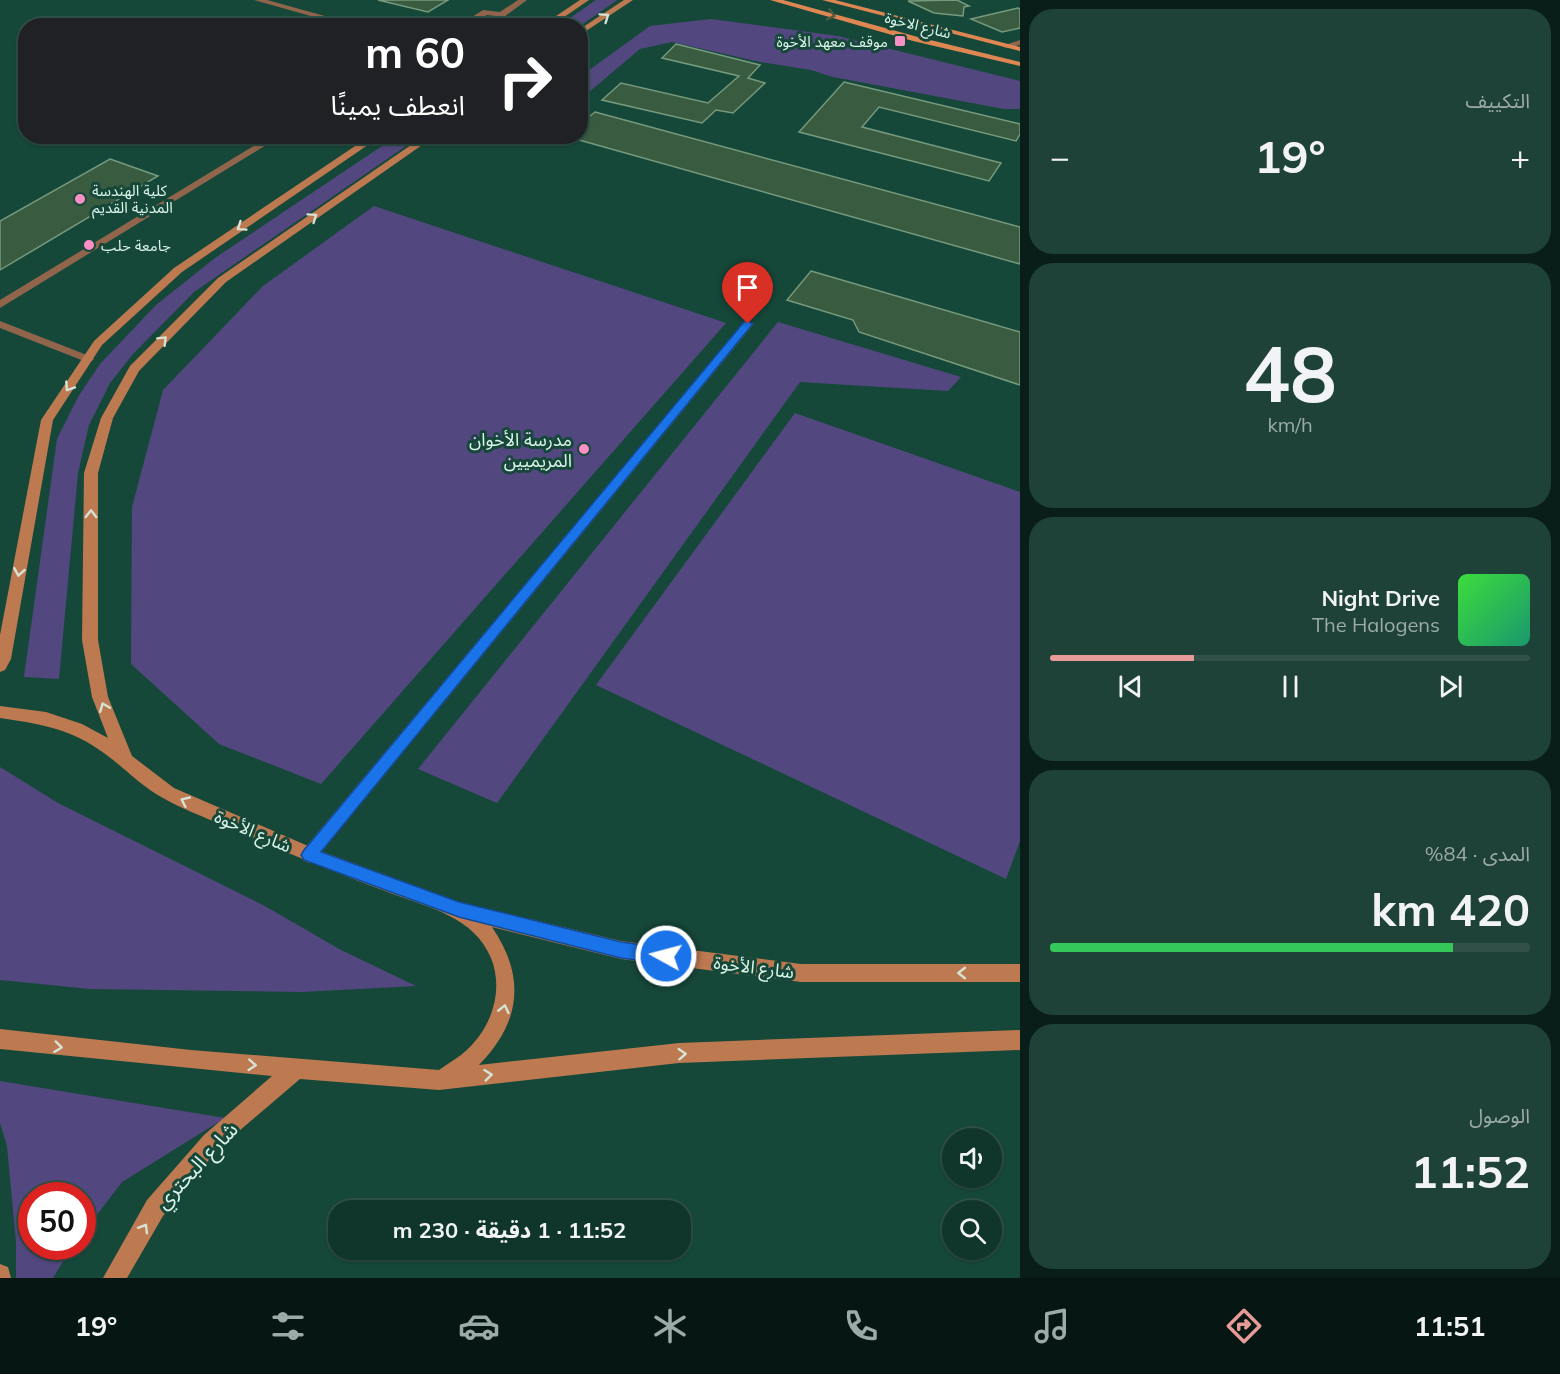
<!DOCTYPE html>
<html lang="ar">
<meta charset="utf-8">
<style>
body{margin:0;font-family:Mulish,"Noto Sans Arabic",sans-serif;background:#1e4138;color:#f1f3f6;direction:rtl;height:100vh;display:flex;flex-direction:column;font-size:22px;white-space:nowrap}
*{box-sizing:border-box;margin:0}
p{font-size:20px;color:#9caba9}
.icon{flex:none;width:33px;height:33px;fill:none;stroke:currentColor;stroke-width:2;stroke-linecap:round;stroke-linejoin:round}
.map{position:relative;flex:1;overflow:hidden;direction:ltr}
.details{display:flex;flex-direction:column;gap:9px;padding:9px;background:#091e18;width:540px}
.details>*{flex:none}
.guide{position:absolute;left:18px;top:18px;width:570px;height:126px;border-radius:24px;box-shadow:0 2px 4px #0004,0 0 0 2px #305048;direction:rtl;background:#202124;color:#fff;overflow:hidden}
.tools{position:absolute;left:942px;top:1128px;display:grid;gap:12px}
.tools a{display:grid;place-items:center;width:60px;height:60px;border-radius:50%;background:#10362c;box-shadow:0 2px 4px #0004,0 0 0 2px #305048;font-size:30px}
.speed{position:absolute;left:18px;top:1182px;display:flex;gap:12px;font-size:30px;font-weight:700;text-align:center}
.speed>*{display:grid;place-content:center;width:78px;height:78px;border-radius:50%;background:#10362c;box-shadow:0 2px 4px #0004,0 0 0 2px #305048;line-height:1}
.speed .limit{border:9px solid #d22;background:#fff;color:#111}
.pin{position:absolute;display:grid;place-items:center;width:51px;height:51px;color:#fff;margin:-62px -26px;border-radius:50% 50% 50% 0;rotate:-45deg;box-shadow:0 0 6px #0007}
.pin .icon{rotate:45deg}
.me{position:absolute;width:66px;margin:-33px;rotate:277deg;stroke-linejoin:round;filter:drop-shadow(0 0 4px #0008)}
.turn{display:flex;align-items:center;gap:21px;height:126px;padding:0 24px;font-size:27px}
.turn .icon{width:78px;height:78px;stroke-width:2.5}
.turn b{display:block;font-size:42px;line-height:51px}
.big{font-size:45px;font-weight:700;line-height:1.1}
.details .card{flex:1;display:flex;flex-direction:column;justify-content:center;gap:9px;min-width:0;padding:0 21px;border-radius:24px;background:#1e4138}
.details .dial{align-items:center;gap:0}
.dial b{font-size:78px;line-height:1}
.song{display:flex;align-items:center;gap:18px}
.cover{width:72px;height:72px;border-radius:9px;background:linear-gradient(135deg,hsl(120 70% 55%),hsl(160 70% 35%))}
.played{height:6px;border-radius:3px;background:linear-gradient(90deg,#e69b98 30%,#305048 30%)}
.keys{display:flex;justify-content:space-around;direction:ltr}
.heat{display:flex;justify-content:space-between;align-items:center;font-size:33px;direction:ltr}
.charge{height:9px;border-radius:4px;background:linear-gradient(90deg,#34c759 84%,#305048 0)}
.trip{position:absolute;left:328px;top:1200px;width:363px;height:60px;border-radius:24px;background:#10362c;box-shadow:0 2px 4px #0004,0 0 0 2px #305048;font-weight:700;line-height:60px;text-align:center;direction:rtl}
.dock{display:flex;height:96px;justify-content:space-around;align-items:center;background:#061612;color:#9caba9}
.dock .icon{width:42px;height:42px}
.dock .selected{color:#e69b98}
.dock b{font-size:27px;color:#f1f3f6}
main{display:flex;flex:1;min-height:0}
.map>svg:first-child{display:block}
</style>
<main>
<section class="details">
<div class="card"><p>التكييف</p>
<div class="heat"><a>−</a><b class="big">19°</b><a>+</a></div>
</div>
<div class="card dial"><b>48</b><p>km/h</p></div>
<div class="card">
<div class="song"><i class="cover"></i><div><b>Night Drive</b><p>The Halogens</p></div></div>
<div class="played"></div>
<div class="keys"><svg class="icon" aria-label="previous" viewBox="0 0 24 24"><path d="M18 5L8 12l10 7zM5 5v14"/></svg><svg class="icon" aria-label="pause" viewBox="0 0 24 24"><path d="M8 5v14M16 5v14"/></svg><svg class="icon" aria-label="next" viewBox="0 0 24 24"><path d="M6 5l10 7-10 7zM19 5v14"/></svg></div>
</div>
<div class="card"><p>المدى · 84%</p><b class="big">420 km</b><div class="charge"></div></div>
<div class="card"><p>الوصول</p><b class="big">11:52</b></div>
</section>
<div class="map">
<svg width="1020" height="1278" viewBox="0 0 1020 1278">
<rect width="100%" height="100%" fill="#16483a"/>
<!-- green -->
<path fill="#52487f" d="M596,0H617L580,26L560,25Z
M711,19L838,36L1020,81V109H1004L833,77L811,70L760,62L672,42L640,49L589,92L581,89V76L650,26Z
M397,136L419,137L194,292L133,354L110,383L89,425L78,473L59,679L24,677L57,439L78,397L100,364L156,305L215,258Z
M374,206L726,323L321,784L219,744L131,664L132,507L163,390L263,286Z
M778,322L961,377L948,391L800,382L497,803L418,769Z
M795,413L1020,492V841L1006,879L596,685Z
M0,767L58,803L263,905L341,950L416,986L301,992L90,989L0,980Z
M0,1081L225,1118L122,1182L83,1233L82,1196H32V1246L72,1247L53,1278H16V1242L7,1146L0,1123Z"/>
<!-- building -->
<path fill="#395b40" stroke="#769a7d" stroke-width="1.5" d="M378,0H448L428,12Z
M957,0L969,6L964,7L963,16L934,13L908,1Z
M1018,8L1020,9V28L1002,32L971,19Z
M676,44L760,65L748,78L765,83L733,113L716,110L702,123L602,100L621,83L708,103L739,76L662,58Z
M844,82L1020,124V134L1016,141L879,107L862,127L1001,163L989,181L799,132Z
M595,112L1020,227V264L565,136H580V124Z
M110,159L158,176L0,270V221Z
M811,271L1020,332V385L859,332L853,320L787,300Z"/>
<g fill="none" stroke-linecap="round" stroke-linejoin="round">
<!-- service -->
<path fill="#91654c" fill-rule="evenodd" d="M254,0H267L361,26H346Z
M518,0H527L504,17L487,15L468,26H458L483,10L500,12Z
M270,136H281L0,308V300Z
M0,321L92,357L94,359L92,361H84L0,328Z"/>
<!-- minor -->
<path fill="#91654c" fill-rule="evenodd" d="M1020,40V45L1006,48L1002,46Z
M748,321L754,324L752,326L315,860L309,863L303,860L300,855L303,850L744,322Z"/>
<!-- secondary -->
<path fill="#bd7950" fill-rule="evenodd" d="M580,0H589L551,26H541Z
M624,0H633L580,35V29Z
M370,136H381L182,272L102,345L53,420L11,659L5,670L0,672V635L41,420L94,341L174,268Z
M424,136H435L226,282L139,371L113,418L98,473V640L108,697L132,756L174,788L315,849L459,902L621,941L801,964H1020V982H801L621,959L492,927C526,977 521,1022 479,1065L679,1043L1020,1030V1050L679,1063L439,1090L300,1079L218,1149L163,1216L127,1278H103L147,1200L204,1135L272,1076L0,1049V1029L191,1050L439,1070C446,1065 454,1060 461,1055C490,1032 505,993 491,958C474,917 430,908 393,894C336,873 280,850 225,826C204,817 182,809 163,798C139,785 121,764 98,749C68,728 35,723 0,718V706L46,712L82,724L108,738L92,697L82,640L84,473L101,418L130,366L218,278Z
M0,1264L8,1267L11,1278H0Z"/>
<!-- primary -->
<path fill="#df8753" fill-rule="evenodd" d="M770,0H783L918,37L1020,62V66L913,41Z
M822,0H835L1020,47V51Z"/>
</g>
<!-- one-way arrows -->
<defs><path id="oneway-chevron" d="M-2-3.5L2.5 0L-2 3.5" fill="none" stroke-width="1.6" stroke-linecap="round" stroke-linejoin="round" transform="scale(1.5)"/></defs>
<use stroke="#525b42" href="#oneway-chevron" transform="translate(831 15) rotate(15)"/>
<g stroke="#d6e2d3">
<use href="#oneway-chevron" transform="translate(605 17) rotate(-35)"/>
<use href="#oneway-chevron" transform="translate(313 217) rotate(-35)"/>
<use href="#oneway-chevron" transform="translate(241 227) rotate(146)"/>
<use href="#oneway-chevron" transform="translate(163 340) rotate(-45)"/>
<use href="#oneway-chevron" transform="translate(69 387) rotate(124)"/>
<use href="#oneway-chevron" transform="translate(91 514) rotate(-90)"/>
<use href="#oneway-chevron" transform="translate(19 572) rotate(100)"/>
<use href="#oneway-chevron" transform="translate(104 707) rotate(-112)"/>
<use href="#oneway-chevron" transform="translate(185 801) rotate(-155)"/>
<use href="#oneway-chevron" transform="translate(962 973) rotate(180)"/>
<use href="#oneway-chevron" transform="translate(504 1009) rotate(-77)"/>
<use href="#oneway-chevron" transform="translate(58 1047) rotate(7)"/>
<use href="#oneway-chevron" transform="translate(682 1054) rotate(-4)"/>
<use href="#oneway-chevron" transform="translate(252 1065) rotate(4)"/>
<use href="#oneway-chevron" transform="translate(488 1075) rotate(-6)"/>
<use href="#oneway-chevron" transform="translate(144 1228) rotate(-59)"/>
</g>
<!-- route -->
<path fill="#1a73e8" stroke="#114b97" stroke-width="1.5" d="M748,321L753,324L751,326L321,852L459,902L621,942L666,948L672,950L675,956L672,962L666,964L621,958L459,917L304,860L301,855L304,850L744,322Z"/>
<!-- markers -->
<g fill="#fb8fc4" stroke="#16483a" stroke-width="2">
<rect x="894" y="35" width="12" height="12" rx="3"/>
<circle cx="80" cy="199" r="6"/>
<circle cx="89" cy="245" r="6"/>
<circle cx="584" cy="449" r="6"/>
</g>
<g text-anchor="middle" dominant-baseline="central" stroke-width="6" stroke-linejoin="round" paint-order="stroke">
<!-- far-street labels -->
<g font-size="15" fill="#dbf4ea" stroke="#16483a">
<text transform="translate(918 25) rotate(14)">شارع الاخوة</text>
</g>
<!-- far-poi labels -->
<g font-size="15" fill="#dbf4ea" stroke="#16483a" text-anchor="start">
<text x="888" y="41" text-anchor="end">موقف معهد الأخوة</text>
<text x="92" y="190">كلية الهندسة<tspan x="92" dy="17">المدنية القديم</tspan></text>
<text x="101" y="245">جامعة حلب</text>
</g>
<!-- poi labels -->
<g font-size="18" fill="#dbf4ea" stroke="#16483a" text-anchor="end">
<text x="572" y="439">مدرسة الأخوان<tspan x="572" dy="21">المريميين</tspan></text>
</g>
<!-- street labels -->
<g font-size="18" fill="#dbf4ea" stroke="#16483a">
<text transform="translate(253 831) rotate(23)">شارع الأخوة</text>
<text transform="translate(754 967) rotate(7)">شارع الأخوة</text>
</g>
<!-- near-street labels -->
<g font-size="21" fill="#dbf4ea" stroke="#16483a">
<text transform="translate(196 1165) rotate(-47)">شارع البحتري</text>
</g>
</g>
</svg>
<div class="tools">
<a><svg class="icon" aria-label="sound" viewBox="0 0 24 24"><path d="M4 9h4l5-4v14l-5-4H4zM17 9q2 3 0 6"/></svg></a>
<a><svg class="icon" aria-label="search" viewBox="0 0 24 24"><circle cx="10" cy="10" r="6"/><path d="M15 15l6 6"/></svg></a>
</div>
<div class="speed"><div class="limit">50</div></div>
<div class="pin" style="left:748px;top:324px;background:#d93025"><svg class="icon" aria-label="arrive" viewBox="0 0 24 24"><path d="M6 21V4h12l-3 4 3 4H6"/></svg></div>
<svg class="me" style="left:666px;top:956px" viewBox="-20 -20 40 40"><circle r="17" fill="#1a73e8" stroke="#fff" stroke-width="3"/><path d="M0-11L8 9 0 5-8 9z" fill="#fff"/></svg>
<div class="trip">11:52 · 1 دقيقة · 230 m</div>
<div class="guide">
<div class="turn"><svg class="icon" aria-label="right" viewBox="0 0 24 24"><path d="M7 20v-9h11M14 6l5 5-5 5"/></svg><div><b>60 m</b>انعطف يمينًا</div></div>
</div>
</div>
</main>
<nav class="dock">
<b>11:51</b>
<svg class="icon selected" aria-label="directions" viewBox="0 0 24 24"><path d="M12 3l9 9-9 9-9-9zM9 14v-3h6M13 9l2 2-2 2"/></svg>
<svg class="icon" aria-label="music" viewBox="0 0 24 24"><path d="M9 18V5l10-2v13"/><circle cx="6" cy="18" r="3"/><circle cx="16" cy="16" r="3"/></svg>
<svg class="icon" aria-label="phone" viewBox="0 0 24 24"><path d="M5 4h4l2 5-3 2q2 4 5 5l2-3 5 2v4C11 20 4 13 5 4z"/></svg>
<svg class="icon" aria-label="climate" viewBox="0 0 24 24"><path d="M12 3v18M4 7l16 10M4 17L20 7"/></svg>
<svg class="icon" aria-label="car" viewBox="0 0 24 24"><path d="M5 17H2v-5l4-1 3-4h7l3 4 3 1v5h-3M9 17h6M6 11h13"/><circle cx="7" cy="17" r="2"/><circle cx="17" cy="17" r="2"/></svg>
<svg class="icon" aria-label="filters" viewBox="0 0 24 24"><path d="M4 7h16M4 17h16"/><circle cx="9" cy="7" r="2"/><circle cx="15" cy="17" r="2"/></svg>
<b>19°</b>
</nav>
